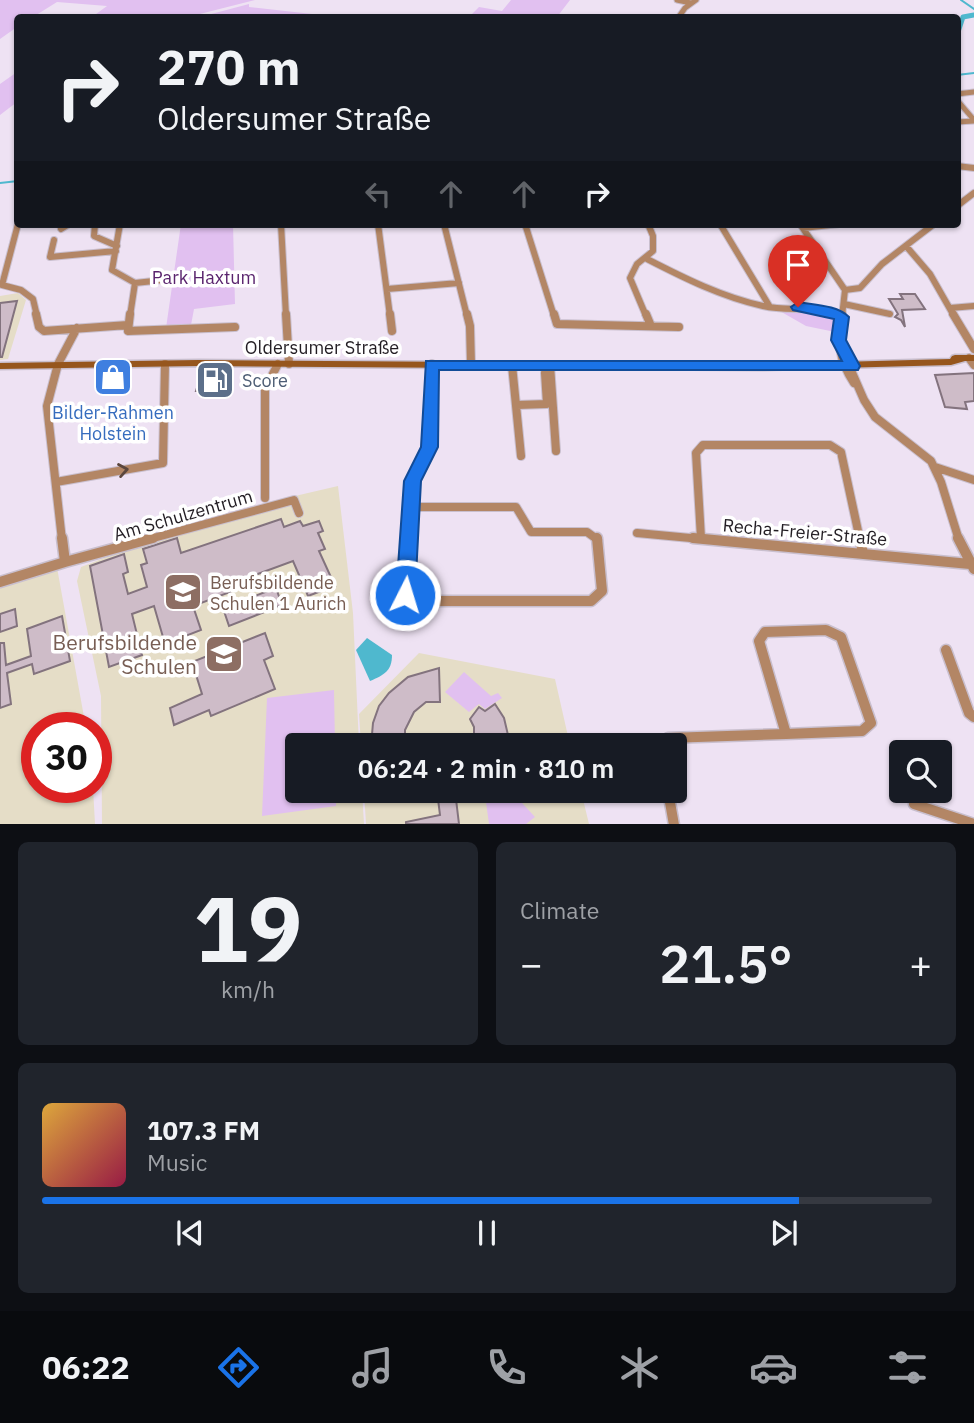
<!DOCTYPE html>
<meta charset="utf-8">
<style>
body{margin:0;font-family:"IBM Plex Sans",sans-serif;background:#20242c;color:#f1f3f6;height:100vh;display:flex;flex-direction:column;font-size:26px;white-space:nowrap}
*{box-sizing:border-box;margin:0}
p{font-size:23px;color:#9ea1a6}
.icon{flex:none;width:38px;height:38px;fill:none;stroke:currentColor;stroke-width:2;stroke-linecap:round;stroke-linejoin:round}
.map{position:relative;height:824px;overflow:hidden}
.details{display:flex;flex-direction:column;gap:18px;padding:18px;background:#0d0f14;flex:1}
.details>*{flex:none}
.hud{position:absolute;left:14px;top:14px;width:947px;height:214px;border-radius:7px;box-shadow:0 2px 5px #0004;background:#171b24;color:#f1f3f6;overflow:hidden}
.controls{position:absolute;left:889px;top:740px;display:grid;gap:14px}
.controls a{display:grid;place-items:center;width:63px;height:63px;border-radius:7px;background:#171b24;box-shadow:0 2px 5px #0004;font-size:35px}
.speed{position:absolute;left:21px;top:712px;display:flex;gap:14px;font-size:35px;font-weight:700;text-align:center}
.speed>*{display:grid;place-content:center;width:91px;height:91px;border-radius:50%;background:#171b24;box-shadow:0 2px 5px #0004;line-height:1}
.speed .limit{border:10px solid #d22;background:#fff;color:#111}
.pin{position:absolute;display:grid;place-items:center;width:60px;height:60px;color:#fff;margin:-72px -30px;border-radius:50% 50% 50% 0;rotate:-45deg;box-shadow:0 0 7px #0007}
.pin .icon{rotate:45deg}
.me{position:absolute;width:77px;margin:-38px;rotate:5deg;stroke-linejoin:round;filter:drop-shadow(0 0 5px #0008)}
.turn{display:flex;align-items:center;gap:24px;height:147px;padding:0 28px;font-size:32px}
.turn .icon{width:91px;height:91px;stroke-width:2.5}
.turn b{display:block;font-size:49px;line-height:60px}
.lanes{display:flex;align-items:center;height:66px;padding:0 28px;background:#0003;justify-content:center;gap:35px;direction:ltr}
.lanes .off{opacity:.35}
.big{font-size:52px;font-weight:600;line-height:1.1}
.details .card{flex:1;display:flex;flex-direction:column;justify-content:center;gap:10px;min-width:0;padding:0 24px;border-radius:10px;background:#20242c}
.details .dial{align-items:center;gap:0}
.dial b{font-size:91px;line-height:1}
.song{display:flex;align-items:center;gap:21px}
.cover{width:84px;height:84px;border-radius:10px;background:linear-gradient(135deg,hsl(40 70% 55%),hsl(340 70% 35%))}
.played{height:7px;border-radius:4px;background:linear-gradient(90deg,#1a73e8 85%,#363941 85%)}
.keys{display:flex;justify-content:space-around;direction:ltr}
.heat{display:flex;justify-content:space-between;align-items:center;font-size:38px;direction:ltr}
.details .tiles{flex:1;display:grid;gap:18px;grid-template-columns:1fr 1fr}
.card:last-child{grid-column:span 2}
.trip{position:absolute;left:285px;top:733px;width:402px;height:70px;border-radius:7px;background:#171b24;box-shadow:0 2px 5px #0004;font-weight:600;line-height:70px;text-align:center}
.menu{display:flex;height:112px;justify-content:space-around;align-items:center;background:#090b0e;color:#9ea1a6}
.menu .icon{width:49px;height:49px}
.menu .active{color:#1a73e8}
.menu b{font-size:32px;color:#f1f3f6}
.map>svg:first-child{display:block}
</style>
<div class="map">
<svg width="974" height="825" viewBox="0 0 974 825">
<rect width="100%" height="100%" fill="#eee2f3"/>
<!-- education -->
<path fill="#e5ddc7" d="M18,293L26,300L8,359L0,360V296Z
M338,486L353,613L359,745L298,746V791H362L364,824H102L101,696L77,581L81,567L182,528L265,503Z
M56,562L86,728H37V788H93L95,824L0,825V577Z
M419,653L555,679L570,745H361L359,714Z
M364,791H581L589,824H366Z"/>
<!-- green -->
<path fill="#e1c0f0" d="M0,0H255L188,17L146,15L92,17L107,6L57,2L33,17L18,18L17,27L0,39Z
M511,0H570L557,17H469L479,7L502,11Z
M249,4V7L339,17H200Z
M17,72V102L0,115V84Z
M181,224H233L235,304L194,309L191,325L166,328Z
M778,310L816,311L836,318L835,332L806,326Z
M464,672L491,696L498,693L502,698L485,709L479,704L469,712L445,692Z
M334,690L335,745L298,746V791H336V806L262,816L267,698Z
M494,791H511L535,817L526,824H489L486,802Z"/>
<!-- water -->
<path fill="#4fb8ce" d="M367,638L392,655C392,671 384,675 370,681L356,650Z"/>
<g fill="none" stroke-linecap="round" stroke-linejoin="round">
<!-- stream -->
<path stroke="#4fb8ce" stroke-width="2" d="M961,0L974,9
M957,75L974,73
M0,183L18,181"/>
<!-- canal -->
<path stroke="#4fb8ce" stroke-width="5" d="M957,35L963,17L974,15"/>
</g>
<!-- building -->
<path fill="#cebcc8" stroke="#83737e" stroke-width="2" d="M900,294H915L925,309L902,310L905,327L901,320L895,317L898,314L889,299H903Z
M17,301L2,357H0V303Z
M974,373V401L965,402L967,409L945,407L935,375Z
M201,375H232L229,384H224L222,391H196Z
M281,519L284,527L300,521L303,526L319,521L323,531L318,533L325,549L319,551L335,586L308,596L293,561L236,582L238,589L193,606L201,630L165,644L154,606L132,614L142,655L109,667L90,566L124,554L128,572L123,574L128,594L147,587L141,565L147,563L143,549L177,538L181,553Z
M276,588L282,605L229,626L223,608Z
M15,609L17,626L0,632V614Z
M62,616L70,661L34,674L32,664L7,673L11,704L0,708V643H4L6,665L31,656L27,629Z
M265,633L273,656L264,660L275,689L211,716L209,710L174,725L170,708L202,694L192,662Z
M439,668L440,702H426L414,712L405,730V746H371L373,723L379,706L389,693L408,677Z
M495,704L504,718L508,735L506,746H474V727L470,719L479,707L485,711Z
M437,791H455L459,824H406V822L440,815Z"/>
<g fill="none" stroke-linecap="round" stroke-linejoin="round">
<defs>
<path id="street-far3" d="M677,0L691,3
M678,18L685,8L696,0
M957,94L974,92
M957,100L974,120
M957,122L974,121"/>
<path id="street-far2" d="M957,166L974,168
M957,206L974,193
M18,224L2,285L21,290L33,299L37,316
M95,224L94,236L117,246
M120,224L112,270L135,283L130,316
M281,224L286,316
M378,224L390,316
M444,224L467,316
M525,224L554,316
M720,224L770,307
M800,224L845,290
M803,228L839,224
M61,229L69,224
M54,240L50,257L116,251
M906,246L930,274L954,316
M647,259C684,278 722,297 763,306C789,312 815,305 839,316
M135,283L163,280
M387,289L459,283
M845,290L860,288L882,264L934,224
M844,304L890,314
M950,308L974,306
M646,316L630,278L637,264L653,251V236L648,224
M842,316L845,290"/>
<path id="street-far1" d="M36,314L39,327L44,331L128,325
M130,314L128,331L235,327
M286,314L289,364
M390,314L392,331
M467,314L470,326L471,365
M554,314L557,324L679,327
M646,314L651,326
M835,314L842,317
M842,314C838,342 838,359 854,383
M953,314L974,349
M840,345L864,400L875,417L931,461L941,482L959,540
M969,358L974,365
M512,365L521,456
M550,365L556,451
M517,405L547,404L545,373
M935,467L974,480
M56,482L163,463L165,364
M265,498V389L278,364
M411,507H516L531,532H587L598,540
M411,507L413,481L429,452L432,364
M637,533L712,540
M701,538L696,453L703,445H830L841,452L860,540
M62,540L47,406L58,364L77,328
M146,540L294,500L299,513
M409,540L411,507"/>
<path id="street" d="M62,538L65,562L153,538
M409,538L405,595L416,601H591L602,591L597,538
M693,538L970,564
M860,538L863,553
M958,538L974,569
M0,582L65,562
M826,630L841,637L871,723L862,731L786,734L759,641L765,632Z
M946,650L969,713L974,717
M662,746L668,738L786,734
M668,791L674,825
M914,804L974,824"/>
<path id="secondary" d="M955,355H974V361H965L951,365L764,370L199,366L0,369V363L199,360L764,364L950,359L952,356Z"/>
</defs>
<!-- street-far3 casing -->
<use href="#street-far3" stroke="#c9bfce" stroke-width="7"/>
<!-- street-far2 casing -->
<use href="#street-far2" stroke="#c9bfce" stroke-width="8"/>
<!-- street-far1 casing -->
<use href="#street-far1" stroke="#c9bfce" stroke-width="10"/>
<!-- street casing -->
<use href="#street" stroke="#c9bfce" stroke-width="13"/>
<!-- secondary casing -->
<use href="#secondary" stroke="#c9bfce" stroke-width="3"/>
<!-- street-far3 -->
<use href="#street-far3" stroke="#b38665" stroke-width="5"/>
<!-- street-far2 -->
<use href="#street-far2" stroke="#b38665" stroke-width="6"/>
<!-- street-far1 -->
<use href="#street-far1" stroke="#b38665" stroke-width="8"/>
<!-- street -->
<use href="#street" stroke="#b38665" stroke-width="10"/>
<!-- secondary -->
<use href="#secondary" fill="#96561d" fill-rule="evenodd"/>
</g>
<!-- one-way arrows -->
<defs><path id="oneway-chevron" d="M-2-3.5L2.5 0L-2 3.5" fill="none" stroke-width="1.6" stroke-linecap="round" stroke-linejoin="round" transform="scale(1.75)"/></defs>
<use stroke="#5c473d" href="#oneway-chevron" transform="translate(123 470) rotate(-10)"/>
<!-- route -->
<path fill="#1a73e8" stroke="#114b97" stroke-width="2" d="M798,302C815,305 837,305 849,317L846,340L860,366L858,370H439L438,447L421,481L415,595L412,601L405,603L399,601L396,595L404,481L421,447L426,361H842L831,340L834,319L793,310L791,307Z"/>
<!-- icons -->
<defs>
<symbol id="shop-square" viewBox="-11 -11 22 22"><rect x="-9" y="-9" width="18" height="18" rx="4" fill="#3f7fe0" stroke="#fff"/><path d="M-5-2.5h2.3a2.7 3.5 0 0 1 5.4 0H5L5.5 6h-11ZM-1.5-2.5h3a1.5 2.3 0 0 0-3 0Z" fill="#fff"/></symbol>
<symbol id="fuel-square" viewBox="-11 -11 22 22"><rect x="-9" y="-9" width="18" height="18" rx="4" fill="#5c6f8a" stroke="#fff"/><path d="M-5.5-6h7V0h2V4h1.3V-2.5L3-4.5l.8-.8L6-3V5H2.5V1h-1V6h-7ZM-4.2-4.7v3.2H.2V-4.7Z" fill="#fff"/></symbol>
<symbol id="school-square" viewBox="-11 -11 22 22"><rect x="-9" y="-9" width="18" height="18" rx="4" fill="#8d6e63" stroke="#fff"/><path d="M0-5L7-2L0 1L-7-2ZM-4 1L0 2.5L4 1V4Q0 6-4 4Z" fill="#fff"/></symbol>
</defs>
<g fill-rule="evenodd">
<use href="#shop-square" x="91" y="355" width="44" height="44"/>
<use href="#fuel-square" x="193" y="358" width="44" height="44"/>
<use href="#school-square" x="161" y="570" width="44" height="44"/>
<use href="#school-square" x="202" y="632" width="44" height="44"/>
</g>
<g text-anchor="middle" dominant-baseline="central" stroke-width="7" stroke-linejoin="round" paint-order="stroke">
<!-- park labels -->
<g font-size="18" fill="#59236d" stroke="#fff">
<text x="204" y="277">Park Haxtum</text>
</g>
<!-- street labels -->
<g font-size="18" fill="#221d23" stroke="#fff">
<text x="322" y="347">Oldersumer Straße</text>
<text transform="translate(183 515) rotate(-16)">Am Schulzentrum</text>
<text transform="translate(805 532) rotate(5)">Recha-Freier-Straße</text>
</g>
<!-- service labels -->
<g font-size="18" fill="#4e5e75" stroke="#fff" text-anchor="start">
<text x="242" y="380">Score</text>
</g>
<!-- shop labels -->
<g font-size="18" fill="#366cbe" stroke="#fff">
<text x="113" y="412">Bilder-Rahmen<tspan x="113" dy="21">Holstein</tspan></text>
</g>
<!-- education labels -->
<g font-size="18" fill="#785e54" stroke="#fff" text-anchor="start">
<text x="210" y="582">Berufsbildende<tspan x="210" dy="21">Schulen 1 Aurich</tspan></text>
</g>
<!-- near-education labels -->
<g font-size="21" fill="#785e54" stroke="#fff" text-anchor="end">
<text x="197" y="642">Berufsbildende<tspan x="197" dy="24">Schulen</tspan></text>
</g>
</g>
</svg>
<div class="controls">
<a><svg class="icon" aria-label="search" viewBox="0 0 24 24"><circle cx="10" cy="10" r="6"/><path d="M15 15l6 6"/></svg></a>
</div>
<div class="speed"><div class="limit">30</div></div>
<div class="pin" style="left:798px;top:307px;background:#d93025"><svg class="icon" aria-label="arrive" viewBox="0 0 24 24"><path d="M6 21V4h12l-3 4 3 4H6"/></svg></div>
<svg class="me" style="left:405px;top:595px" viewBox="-20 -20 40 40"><circle r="17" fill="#1a73e8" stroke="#fff" stroke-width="3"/><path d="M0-11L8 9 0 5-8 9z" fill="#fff"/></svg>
<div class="trip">06:24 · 2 min · 810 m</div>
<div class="hud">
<div class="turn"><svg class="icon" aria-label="right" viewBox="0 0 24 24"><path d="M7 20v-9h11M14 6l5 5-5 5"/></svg><div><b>270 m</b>Oldersumer Straße</div></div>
<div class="lanes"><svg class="icon off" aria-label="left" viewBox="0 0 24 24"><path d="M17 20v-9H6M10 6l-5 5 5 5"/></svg><svg class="icon off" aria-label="ahead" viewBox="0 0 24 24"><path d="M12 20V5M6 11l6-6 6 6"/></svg><svg class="icon off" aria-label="ahead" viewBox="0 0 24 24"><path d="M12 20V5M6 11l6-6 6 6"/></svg><svg class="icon" aria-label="right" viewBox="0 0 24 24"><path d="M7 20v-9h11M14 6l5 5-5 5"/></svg></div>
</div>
</div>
<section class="details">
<div class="tiles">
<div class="card dial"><b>19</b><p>km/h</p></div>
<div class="card"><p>Climate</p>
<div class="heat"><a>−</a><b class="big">21.5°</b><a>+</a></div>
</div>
<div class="card">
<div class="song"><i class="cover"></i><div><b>107.3 FM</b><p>Music</p></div></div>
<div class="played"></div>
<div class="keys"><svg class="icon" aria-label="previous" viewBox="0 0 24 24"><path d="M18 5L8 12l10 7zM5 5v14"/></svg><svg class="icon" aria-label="pause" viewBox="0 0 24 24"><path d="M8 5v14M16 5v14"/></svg><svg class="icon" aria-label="next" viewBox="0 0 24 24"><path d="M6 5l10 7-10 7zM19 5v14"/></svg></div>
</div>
</div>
</section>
<nav class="menu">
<b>06:22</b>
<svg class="icon active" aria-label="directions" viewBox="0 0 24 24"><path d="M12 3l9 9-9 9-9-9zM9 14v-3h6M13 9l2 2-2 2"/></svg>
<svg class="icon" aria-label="music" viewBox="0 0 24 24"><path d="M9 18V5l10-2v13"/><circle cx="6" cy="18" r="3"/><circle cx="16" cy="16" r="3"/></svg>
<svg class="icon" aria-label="phone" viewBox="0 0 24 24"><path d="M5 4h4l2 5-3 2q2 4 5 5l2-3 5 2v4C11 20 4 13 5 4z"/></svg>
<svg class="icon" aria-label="climate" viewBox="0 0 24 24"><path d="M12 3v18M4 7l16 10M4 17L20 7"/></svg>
<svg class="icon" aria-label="car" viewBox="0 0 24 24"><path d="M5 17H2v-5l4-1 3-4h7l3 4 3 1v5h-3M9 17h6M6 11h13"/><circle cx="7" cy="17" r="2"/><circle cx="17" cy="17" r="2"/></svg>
<svg class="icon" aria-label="filters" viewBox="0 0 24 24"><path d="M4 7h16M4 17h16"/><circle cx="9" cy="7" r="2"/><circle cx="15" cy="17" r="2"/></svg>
</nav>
